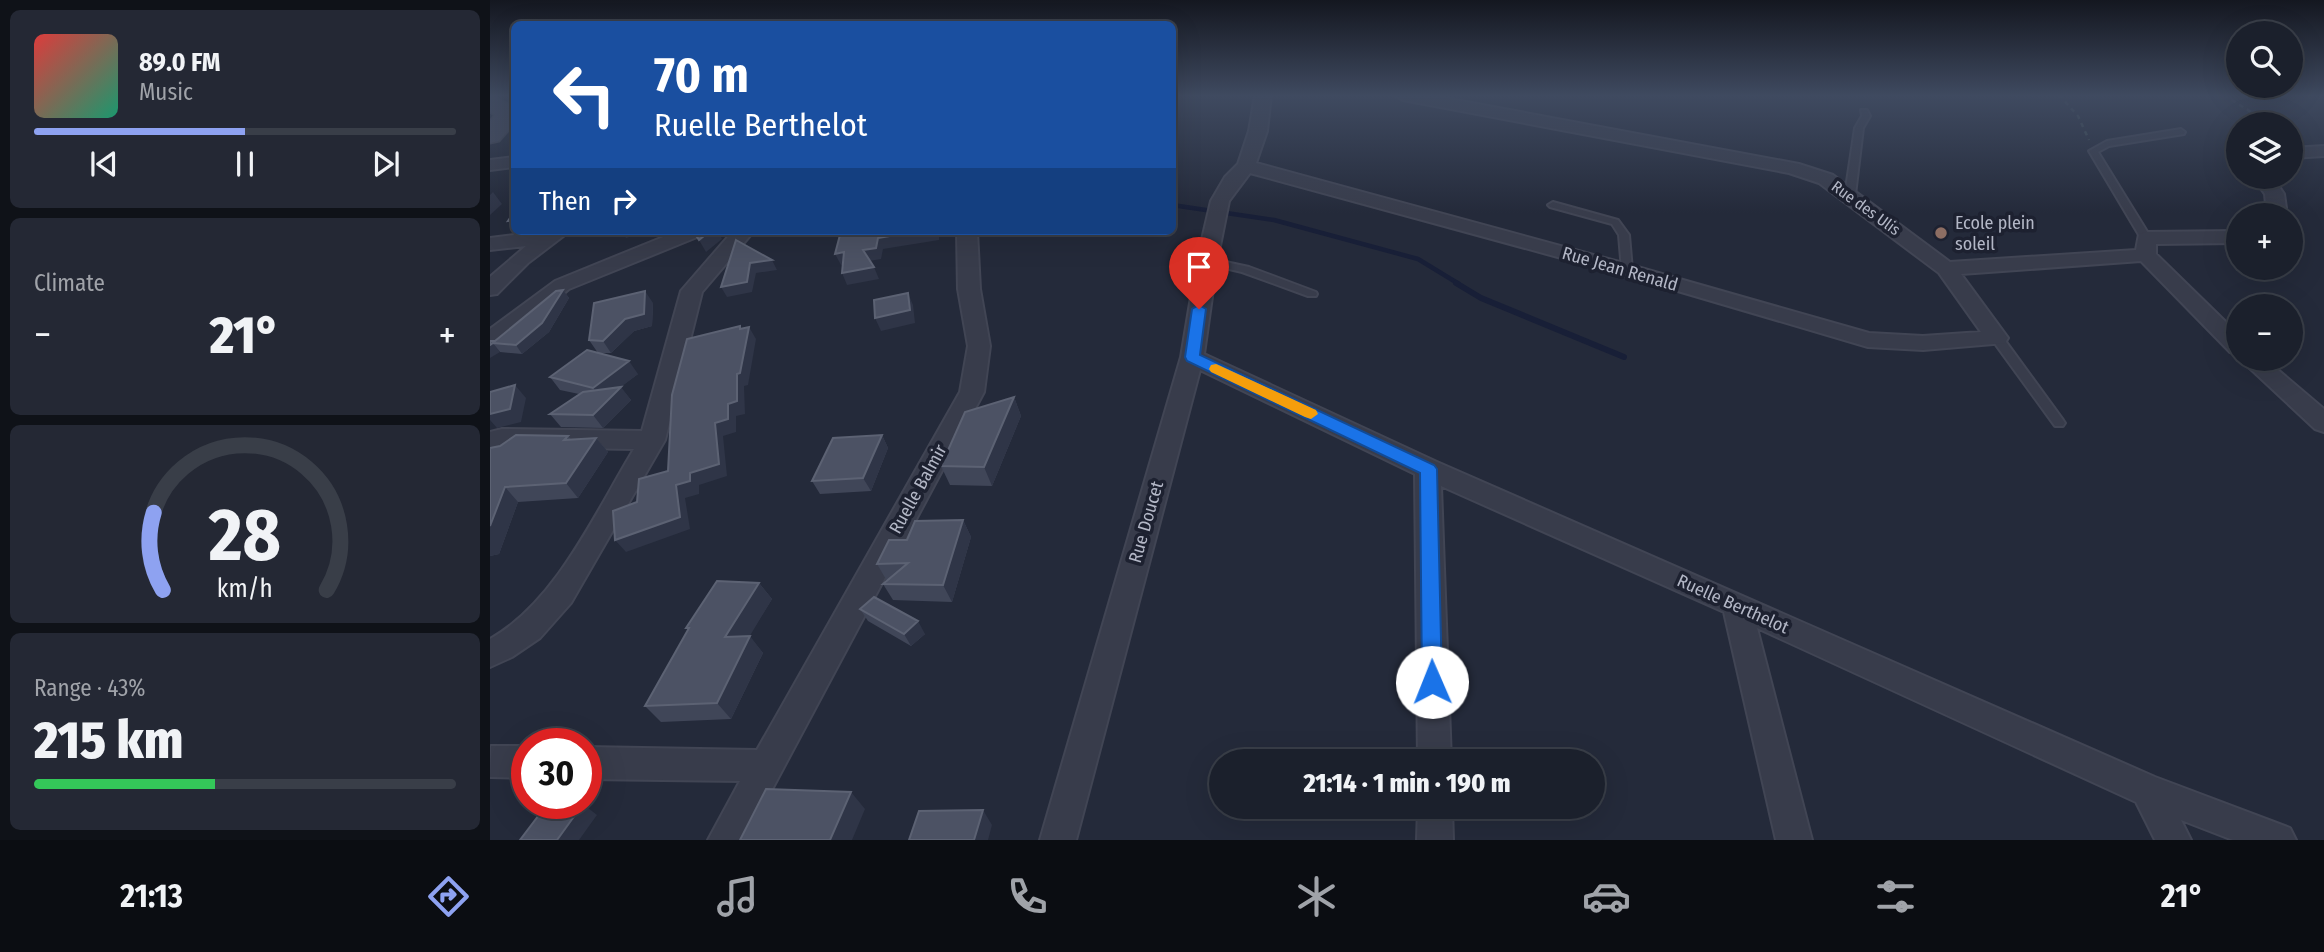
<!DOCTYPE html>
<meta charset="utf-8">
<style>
body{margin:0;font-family:"Fira Sans Condensed",sans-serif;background:#242834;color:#f1f3f6;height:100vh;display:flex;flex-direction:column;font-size:26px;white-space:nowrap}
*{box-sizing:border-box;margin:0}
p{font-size:23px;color:#a0a3a9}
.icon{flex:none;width:38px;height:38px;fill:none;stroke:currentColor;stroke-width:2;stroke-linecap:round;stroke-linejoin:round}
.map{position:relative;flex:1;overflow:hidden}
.sheet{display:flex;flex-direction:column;gap:10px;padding:10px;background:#0f1218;width:490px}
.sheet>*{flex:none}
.banner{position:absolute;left:21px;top:21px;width:665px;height:214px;border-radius:10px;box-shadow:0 7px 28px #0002,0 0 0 2px #393e48;background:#1a4fa0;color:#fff;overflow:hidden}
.buttons{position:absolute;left:1736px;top:21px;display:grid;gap:14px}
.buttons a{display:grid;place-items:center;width:77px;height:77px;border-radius:50%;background:#1b202c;box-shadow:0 7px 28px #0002,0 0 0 2px #393e48;font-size:35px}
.speed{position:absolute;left:21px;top:728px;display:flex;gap:14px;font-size:35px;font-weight:700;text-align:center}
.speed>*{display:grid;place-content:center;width:91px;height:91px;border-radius:50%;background:#1b202c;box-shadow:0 7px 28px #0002,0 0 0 2px #393e48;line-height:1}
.speed .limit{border:10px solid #d22;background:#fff;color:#111}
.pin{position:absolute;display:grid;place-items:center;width:60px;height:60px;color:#fff;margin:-72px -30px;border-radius:50% 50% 50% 0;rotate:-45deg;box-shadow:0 0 7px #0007}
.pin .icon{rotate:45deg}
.me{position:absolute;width:77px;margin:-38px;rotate:359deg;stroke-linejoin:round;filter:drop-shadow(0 0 5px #0008)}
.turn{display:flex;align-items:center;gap:24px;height:147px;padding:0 28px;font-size:32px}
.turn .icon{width:91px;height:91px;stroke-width:2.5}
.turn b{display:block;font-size:49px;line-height:60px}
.then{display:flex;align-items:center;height:66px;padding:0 28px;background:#0003;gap:14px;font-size:26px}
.big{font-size:52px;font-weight:800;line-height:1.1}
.sheet .widget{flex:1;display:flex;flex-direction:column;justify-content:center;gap:10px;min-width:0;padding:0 24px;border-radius:10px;background:#242834}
.sheet .dial{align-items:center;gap:0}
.dial svg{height:182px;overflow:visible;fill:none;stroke:#393e48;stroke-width:7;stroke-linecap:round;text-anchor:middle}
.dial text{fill:#f1f3f6;stroke:none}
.song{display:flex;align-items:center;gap:21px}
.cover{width:84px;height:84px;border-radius:10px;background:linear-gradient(135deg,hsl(0 70% 55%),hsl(160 70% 35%))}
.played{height:7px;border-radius:4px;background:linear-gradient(90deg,#8ea2f1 50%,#393e48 50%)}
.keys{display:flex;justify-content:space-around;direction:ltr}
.heat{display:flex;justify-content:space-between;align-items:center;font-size:38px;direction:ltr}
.charge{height:10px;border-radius:5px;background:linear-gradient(90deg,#34c759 43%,#393e48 0)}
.trip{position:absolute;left:719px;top:749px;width:396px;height:70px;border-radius:35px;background:#1b202c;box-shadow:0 7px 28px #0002,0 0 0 2px #393e48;font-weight:800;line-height:70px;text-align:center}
.tab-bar{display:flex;height:112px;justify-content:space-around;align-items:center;background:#0b0d12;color:#a0a3a9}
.tab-bar .icon{width:49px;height:49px}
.tab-bar .active{color:#8ea2f1}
.tab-bar b{font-size:32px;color:#f1f3f6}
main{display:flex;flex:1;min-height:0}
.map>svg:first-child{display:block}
</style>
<main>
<section class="sheet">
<div class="widget">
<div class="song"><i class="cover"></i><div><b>89.0 FM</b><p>Music</p></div></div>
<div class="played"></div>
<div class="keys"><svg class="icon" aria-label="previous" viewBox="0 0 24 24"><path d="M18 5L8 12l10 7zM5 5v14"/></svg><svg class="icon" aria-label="pause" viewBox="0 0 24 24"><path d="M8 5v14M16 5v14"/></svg><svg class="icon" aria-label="next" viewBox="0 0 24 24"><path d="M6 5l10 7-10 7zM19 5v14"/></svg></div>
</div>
<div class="widget"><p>Climate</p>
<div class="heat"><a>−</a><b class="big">21°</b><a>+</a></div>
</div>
<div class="widget dial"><svg viewBox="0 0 100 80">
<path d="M14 69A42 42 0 1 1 86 69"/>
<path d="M14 69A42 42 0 0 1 10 35" stroke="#8ea2f1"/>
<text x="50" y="56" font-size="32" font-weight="700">28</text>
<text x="50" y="72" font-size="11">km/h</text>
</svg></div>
<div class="widget"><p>Range · 43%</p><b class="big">215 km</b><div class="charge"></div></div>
</section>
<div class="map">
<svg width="1834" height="840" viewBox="0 0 1834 840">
<rect width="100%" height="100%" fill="#242a3a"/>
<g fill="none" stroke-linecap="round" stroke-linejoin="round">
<!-- stream-far1 -->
<path stroke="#181f37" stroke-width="4.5" d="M682,205L784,220L928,259L969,284"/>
<!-- stream -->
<path stroke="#181f37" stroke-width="6" d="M966,283L991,298L1134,357"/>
<defs>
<path id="lane" d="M1371,110H1377L1380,116L1373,128L1365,195L1360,198L1355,195L1365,128L1372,116Z
M1691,129L1695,132L1694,134L1619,146L1608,152L1661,238L1656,241L1652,240L1599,151L1617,141Z
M1063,202L1128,220L1139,235L1142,270L1141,272L1137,273L1132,270L1129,235L1122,224L1060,207L1058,205Z
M717,258L759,267L826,292L827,294L826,296H818L752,272L713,263L712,261Z
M1507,334L1511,335L1573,420L1575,423L1573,426H1565L1501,338Z"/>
<path id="street" d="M765,95H781L777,131L766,163L1144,266L1379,333L1433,336L1491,332L1449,273L1329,183L1299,173L913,100L905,95H939L1309,164L1343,175L1460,262L1646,250L1649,234L1656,232L1748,231V243L1666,244V254L1748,334V354L1740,352L1651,261L1471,274L1518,338L1515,343L1433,350L1378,347L1130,274L760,173L739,201L727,261L714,354L947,462L1665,777L1800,828L1806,840H1743L1691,820L1701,840H1665L1646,802L1267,628L1322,840H1286L1234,612L951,486L961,761H928L925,474L710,370L586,840H550L691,357L707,261L721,201L735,177L748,164L759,131Z
M1834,146V156L1801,158V148Z
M24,157V167L0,170V160Z
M1763,177L1783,178L1794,194L1797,215H1777L1775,194Z
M57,231H80L38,263L7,294L0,295V277L36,246L0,250V238Z
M188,231H215L212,235L79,289L28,332L0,346V329L65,281Z
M243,231H264L212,292L175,440L81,603L50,638L22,657L0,667V639C66,602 105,513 144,449L12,447L0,450V432L12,429L152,431L191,291Z
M467,231H487L490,289L500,346L494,392L255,840H218L250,781L96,779V747L267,750L470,392L478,346L468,289Z
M1750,359H1775L1834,409V432L1825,429Z
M1,746H37V778L0,777Z
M928,807H962L963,840H927Z"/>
<path id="secondary" d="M0,95L24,107V124L9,141L0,143V121L5,115L0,112Z"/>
</defs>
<!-- lane casing -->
<use href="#lane" stroke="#414554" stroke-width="4"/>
<!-- street casing -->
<use href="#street" stroke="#414554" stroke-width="4"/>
<!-- secondary casing -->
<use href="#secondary" stroke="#414554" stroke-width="3"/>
<!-- path -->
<path stroke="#3f4e54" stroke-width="2.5" stroke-dasharray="4.5 4.5" stroke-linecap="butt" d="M1569,95L1588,116L1599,140
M1734,95L1780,124"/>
<!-- lane -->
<use href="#lane" fill="#383c4b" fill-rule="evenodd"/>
<!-- street -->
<use href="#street" fill="#383c4b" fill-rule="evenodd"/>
<!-- secondary -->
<use href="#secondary" fill="#464b5d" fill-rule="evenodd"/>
</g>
<!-- wall -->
<path fill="#404658" d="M73,290L79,298L59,332L32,354L10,352L0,341H5Z
M163,303L162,326L144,331L121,353H108L99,340Z
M148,374L130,387L141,400L113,428L71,427L60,414L89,394L70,390L60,377Z
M524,397L531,416L502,486L460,485L451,466Z
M392,435L398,448L381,491L330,494L322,481Z
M78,436L81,439L106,438L118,452L88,498L28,502L9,554L0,556V448Z
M473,520L481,537L462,602L403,600L393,584L397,581L387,564Z
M269,583L282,599L259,636L273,653L241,719L171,722L155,706L198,630L196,628Z
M370,609L435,634L421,646L378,621Z"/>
<!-- shaded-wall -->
<path fill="#2f3547" d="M3,192L12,204L0,215V195Z
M24,220V230L18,221Z
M132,231H159L136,238Z
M220,231H228L232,239L216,252L209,240Z
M429,231H449V240L393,249L391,259L379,261L373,250L388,238Z
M354,252L359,264L351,265L345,254Z
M282,260L287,270L266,273L262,292L237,297L231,287L260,263Z
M384,267L389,279L357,285L352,273Z
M73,290L79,298L59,332L32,354L26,345Z
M155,291L163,303L162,326L144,331L121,353L113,341Z
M418,293L423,305L425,323L391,331L385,318Z
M250,326L257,338L259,327L266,339L258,385L254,386L255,414L246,416V432L233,436L237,476L209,485V494L195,498L200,529L136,552L125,540L200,473L225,423L238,404L247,374Z
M3,343L10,352L0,358V345Z
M139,361L148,374L113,401L103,388Z
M25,385L36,398L31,422L7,428L0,420V414Z
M131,387L141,400L113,428L103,415Z
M524,397L531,416L502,486L494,467Z
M392,435L398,448L381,491L373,478Z
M106,438L118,452L88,498L76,483Z
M15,487L28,502L9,554L0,556V526Z
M473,520L481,537L462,602L453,585Z
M269,583L282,599L249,654L235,637Z
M428,621L435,634L421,646L414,634Z
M260,636L273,653L241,719L227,703Z
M361,792L375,809L362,840H340Z
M93,804L107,815L89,840H67Z
M493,810L502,825L498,840H484Z"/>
<!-- building -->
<path fill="#4c5264" stroke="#5c6273" stroke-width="2" d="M24,212V220L18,221Z
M203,231H220L209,240Z
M351,231H429L388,238L386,248L373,250L384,267L352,273L354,252L345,254Z
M246,240L282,260L260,263L257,282L231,287Z
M73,290L52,323L26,345L3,343L0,345V341H5L66,291Z
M155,291L154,314L135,319L113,341L99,340L104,303Z
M418,293L420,310L385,318L384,300Z
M250,326V329L259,327L250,373L247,374V401L238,404V419L225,423L229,464L200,473V481L186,485L190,517L125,540L123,511L147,502L149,479L178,471L182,395L197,339Z
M97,350L139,361L103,388L60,377Z
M25,385L20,409L0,414V392Z
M131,387L103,415L60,414L93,392Z
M524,397L494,467L451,466L475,412Z
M26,435L78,436L74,440L106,438L76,483L15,487L0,526V448L10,446Z
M392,435L373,478L322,481L343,438Z
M473,520L453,585L393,584L418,563L387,564L399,540H417L425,521Z
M227,581L269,583L235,637L260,636L227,703L155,706L199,628H196Z
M384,597L428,621L414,634L370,609Z
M276,789L361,792L340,840H250Z
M58,803L93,804L67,840H30Z
M493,810L484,840H419L429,811Z"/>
<!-- sky -->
<linearGradient id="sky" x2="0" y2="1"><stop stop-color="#141720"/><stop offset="0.45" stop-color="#3f4a60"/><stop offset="1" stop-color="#3f4a60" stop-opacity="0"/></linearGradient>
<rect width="1834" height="213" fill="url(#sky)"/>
<!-- route -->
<path fill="#1a73e8" stroke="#114b97" stroke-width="2" d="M709,305L716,309L710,355L944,465L947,469L952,682L950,688L942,691L935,688L932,682L930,473L697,361L695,357L702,309Z"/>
<!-- slow -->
<path fill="#f59e0b" d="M726,364L826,410L828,414L821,419L815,417L721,372L719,369L721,365Z"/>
<!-- markers -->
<circle fill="#8d6e63" stroke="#1d2130" stroke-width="2.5" cx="1451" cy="233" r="7"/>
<g text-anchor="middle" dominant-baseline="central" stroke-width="7" stroke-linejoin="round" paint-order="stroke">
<!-- far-street labels -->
<g font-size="16" fill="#b3b7c6" stroke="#1d2130">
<text transform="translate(1376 208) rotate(36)">Rue des Ulis</text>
</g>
<!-- poi labels -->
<g font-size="18" fill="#b3b7c6" stroke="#1d2130" text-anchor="start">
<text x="1465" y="223">Ecole plein<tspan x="1465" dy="21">soleil</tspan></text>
</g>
<!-- street labels -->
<g font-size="18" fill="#b3b7c6" stroke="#1d2130">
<text transform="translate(1130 269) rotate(16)">Rue Jean Renald</text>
<text transform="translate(428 489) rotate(-61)">Ruelle Balmir</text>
<text transform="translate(656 522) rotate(-74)">Rue Doucet</text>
<text transform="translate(1243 604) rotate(24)">Ruelle Berthelot</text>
</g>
</g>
</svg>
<div class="buttons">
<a><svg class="icon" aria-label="search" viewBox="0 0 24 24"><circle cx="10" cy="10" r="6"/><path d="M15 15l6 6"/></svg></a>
<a><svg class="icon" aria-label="layers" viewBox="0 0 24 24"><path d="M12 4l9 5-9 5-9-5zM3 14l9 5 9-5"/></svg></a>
<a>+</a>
<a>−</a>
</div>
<div class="speed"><div class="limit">30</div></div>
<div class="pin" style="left:709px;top:309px;background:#d93025"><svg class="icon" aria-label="arrive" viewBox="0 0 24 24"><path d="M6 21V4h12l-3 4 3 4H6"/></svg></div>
<svg class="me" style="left:942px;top:682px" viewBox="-20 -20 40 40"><circle r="19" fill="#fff"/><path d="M0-13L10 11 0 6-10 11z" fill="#1a73e8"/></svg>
<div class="trip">21:14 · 1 min · 190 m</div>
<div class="banner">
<div class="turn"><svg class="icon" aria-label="left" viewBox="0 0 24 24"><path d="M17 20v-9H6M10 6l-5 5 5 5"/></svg><div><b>70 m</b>Ruelle Berthelot</div></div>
<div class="then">Then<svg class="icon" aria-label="right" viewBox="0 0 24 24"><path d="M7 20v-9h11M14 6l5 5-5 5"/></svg></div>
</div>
</div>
</main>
<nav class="tab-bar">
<b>21:13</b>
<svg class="icon active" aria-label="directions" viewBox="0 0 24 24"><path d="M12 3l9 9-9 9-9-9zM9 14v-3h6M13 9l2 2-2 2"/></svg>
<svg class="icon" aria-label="music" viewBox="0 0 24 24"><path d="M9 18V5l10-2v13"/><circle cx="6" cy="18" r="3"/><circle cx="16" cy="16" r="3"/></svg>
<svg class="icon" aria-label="phone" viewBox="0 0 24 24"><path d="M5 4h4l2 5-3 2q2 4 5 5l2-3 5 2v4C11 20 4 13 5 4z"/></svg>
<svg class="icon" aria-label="climate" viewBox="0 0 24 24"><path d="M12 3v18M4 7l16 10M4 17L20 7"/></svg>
<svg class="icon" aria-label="car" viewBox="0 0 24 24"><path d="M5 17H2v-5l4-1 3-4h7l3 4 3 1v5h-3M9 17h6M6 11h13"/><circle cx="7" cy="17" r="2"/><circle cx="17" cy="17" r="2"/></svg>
<svg class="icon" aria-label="filters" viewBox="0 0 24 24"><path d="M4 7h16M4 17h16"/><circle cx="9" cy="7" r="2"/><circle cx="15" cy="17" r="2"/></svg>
<b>21°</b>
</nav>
